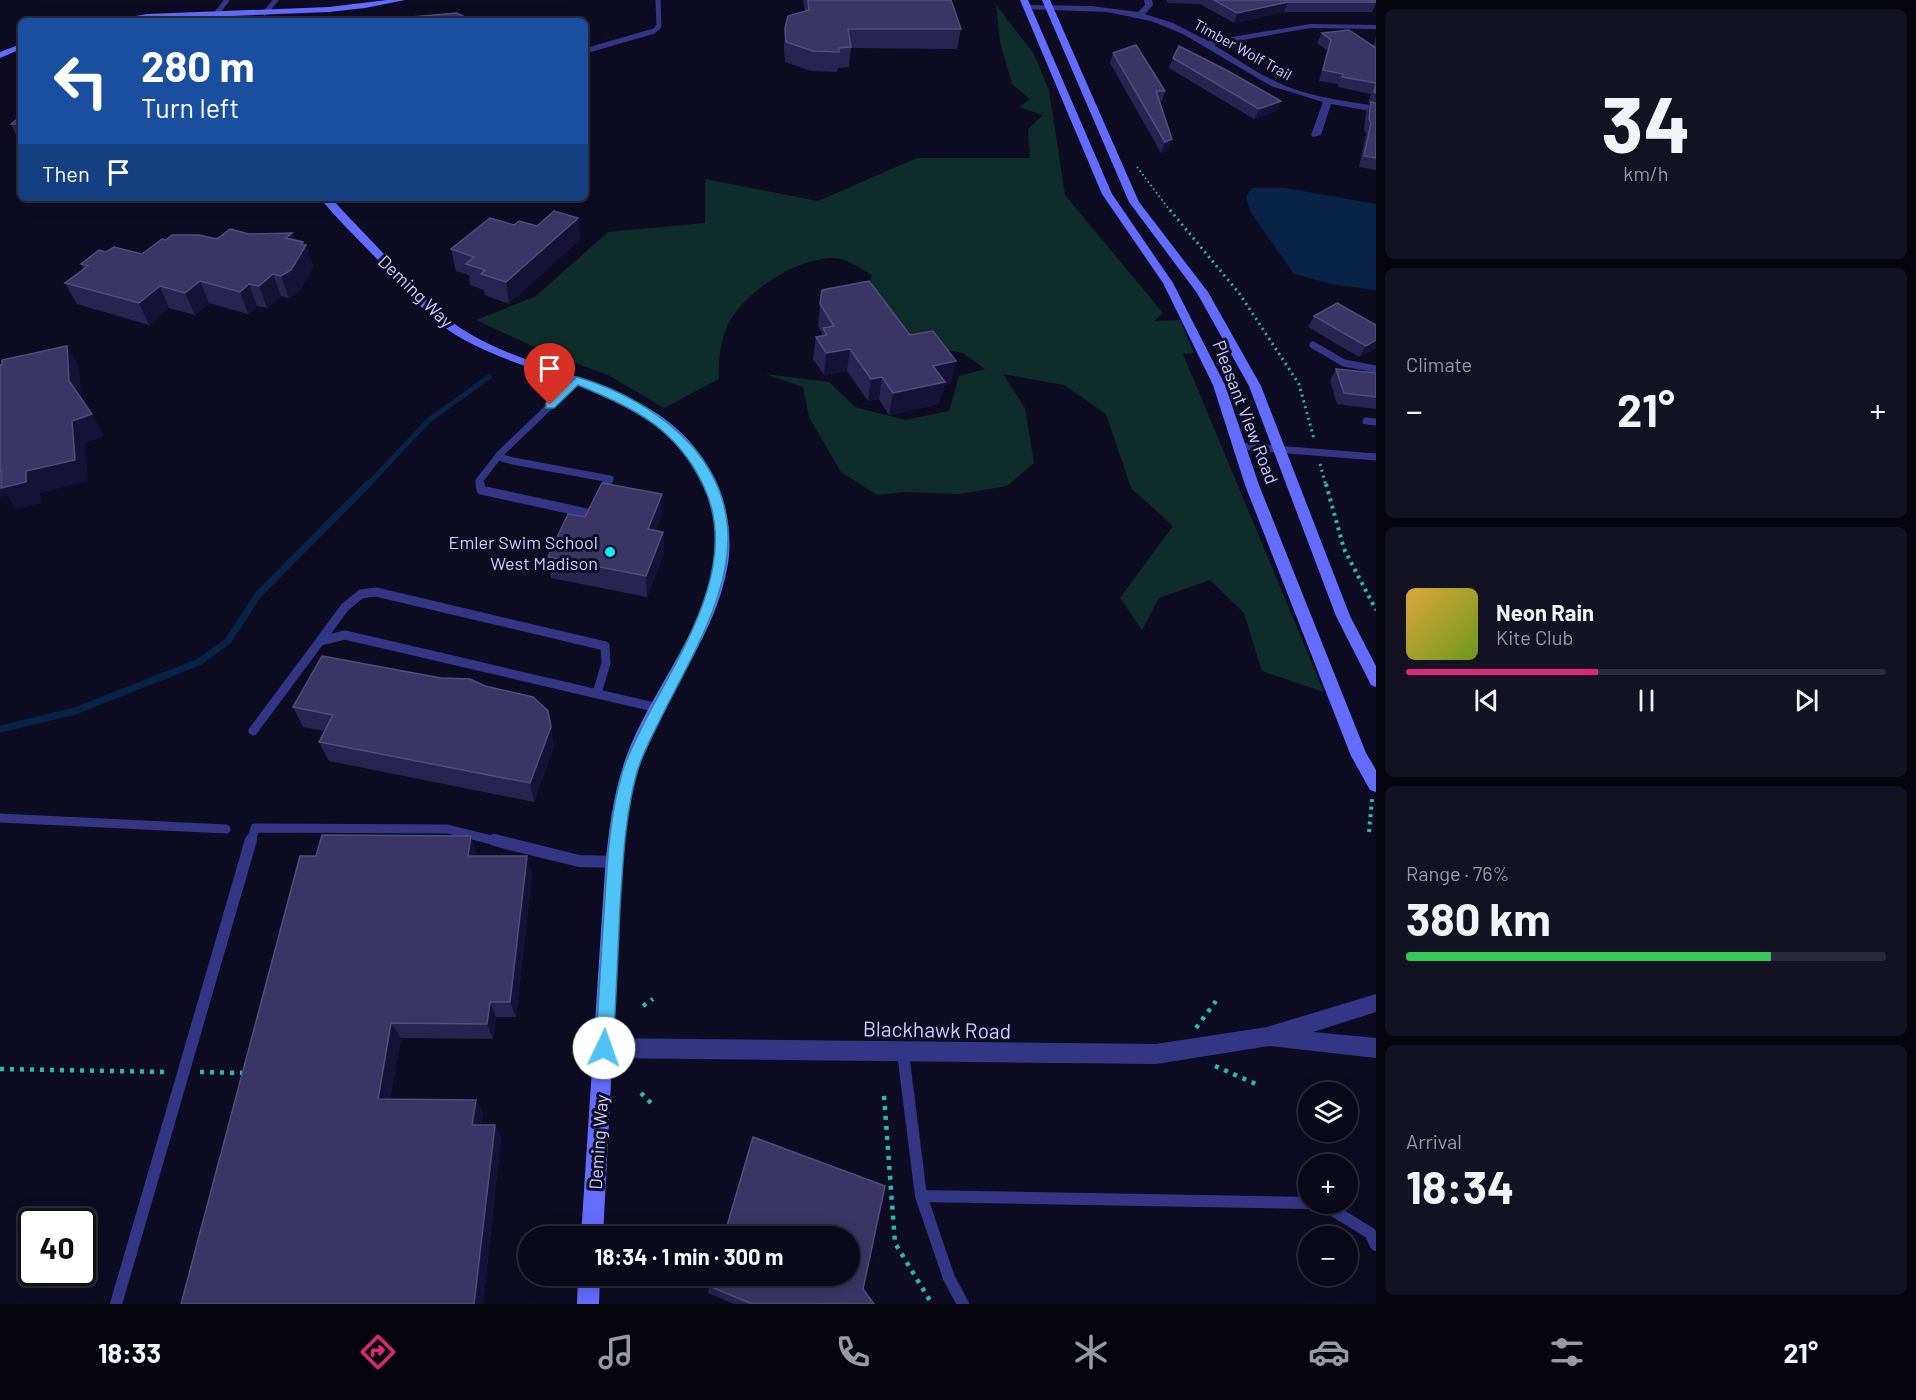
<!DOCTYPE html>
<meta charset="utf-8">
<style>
body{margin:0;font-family:Barlow,sans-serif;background:#131223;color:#f1f3f6;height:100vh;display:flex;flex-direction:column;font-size:22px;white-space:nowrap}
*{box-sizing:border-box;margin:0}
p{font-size:20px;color:#999aa2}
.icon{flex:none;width:33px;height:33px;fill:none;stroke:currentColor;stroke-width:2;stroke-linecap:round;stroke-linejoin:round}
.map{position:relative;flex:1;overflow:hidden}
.side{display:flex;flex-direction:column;gap:9px;padding:9px;background:#06050e;width:540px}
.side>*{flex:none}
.hud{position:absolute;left:18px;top:18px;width:570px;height:183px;border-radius:9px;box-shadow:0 3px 15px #0003,0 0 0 2px #2a2a39;background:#1a4fa0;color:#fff;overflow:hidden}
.buttons{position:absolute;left:1298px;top:1082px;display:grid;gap:12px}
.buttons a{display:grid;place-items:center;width:60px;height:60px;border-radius:50%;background:#0a091a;box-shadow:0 3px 15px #0003,0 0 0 2px #2a2a39;font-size:30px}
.speed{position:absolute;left:18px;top:1208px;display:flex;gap:12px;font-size:30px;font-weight:700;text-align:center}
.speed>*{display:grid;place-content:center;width:78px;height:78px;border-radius:50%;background:#0a091a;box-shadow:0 3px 15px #0003,0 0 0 2px #2a2a39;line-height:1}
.speed .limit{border:3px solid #111;border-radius:9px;background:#fff;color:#111}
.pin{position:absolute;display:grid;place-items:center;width:51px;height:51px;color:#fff;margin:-62px -26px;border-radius:50% 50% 50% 0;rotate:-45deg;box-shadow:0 0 6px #0007}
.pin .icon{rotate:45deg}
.me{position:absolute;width:66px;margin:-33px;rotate:3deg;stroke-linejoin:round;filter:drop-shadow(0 0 4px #0008)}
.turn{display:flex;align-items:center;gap:21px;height:126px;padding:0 24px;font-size:27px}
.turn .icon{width:78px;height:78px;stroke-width:2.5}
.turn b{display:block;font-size:42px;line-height:51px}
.then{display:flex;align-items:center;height:57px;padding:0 24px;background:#0003;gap:12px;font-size:22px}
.big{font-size:45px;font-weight:700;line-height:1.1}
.side .widget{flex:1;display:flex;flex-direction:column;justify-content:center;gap:9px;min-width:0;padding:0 21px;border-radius:9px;background:#131223}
.side .dial{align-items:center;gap:0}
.dial b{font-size:78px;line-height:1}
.song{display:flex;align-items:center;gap:18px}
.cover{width:72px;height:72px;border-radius:9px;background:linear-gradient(135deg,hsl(40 70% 55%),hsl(80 70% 35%))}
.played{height:6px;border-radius:3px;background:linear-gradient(90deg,#db2777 40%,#2a2a39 40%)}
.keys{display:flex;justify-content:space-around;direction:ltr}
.heat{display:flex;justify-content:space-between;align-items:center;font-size:33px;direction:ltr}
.charge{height:9px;border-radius:4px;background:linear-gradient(90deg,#34c759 76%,#2a2a39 0)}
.trip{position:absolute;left:518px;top:1226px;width:342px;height:60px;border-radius:30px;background:#0a091a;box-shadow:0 3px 15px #0003,0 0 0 2px #2a2a39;font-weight:700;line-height:60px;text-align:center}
.menu{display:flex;height:96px;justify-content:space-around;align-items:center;background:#04040a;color:#999aa2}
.menu .icon{width:42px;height:42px}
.menu .on{color:#db2777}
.menu b{font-size:27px;color:#f1f3f6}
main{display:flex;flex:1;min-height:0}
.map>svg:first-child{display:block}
</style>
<main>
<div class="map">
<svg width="1376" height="1304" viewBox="0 0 1376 1304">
<rect width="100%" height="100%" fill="#0e0c23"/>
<!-- green -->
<path fill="#0e2d2a" d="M996,5L1034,54L1049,90L1065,195L1163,313L1154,321L1180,320L1194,353L1183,354L1324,692L1262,671L1244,613L1210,580L1159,598L1142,630L1120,598L1173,526L1131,488L1106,414L1064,385L1003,374L1025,408L1034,463L1007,486L959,494L904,492L877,495L841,472L809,417L803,387L765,374L829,382L855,407L905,420L949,411L959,376L985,369L963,353L909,343L864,297L872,275C861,269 846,258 834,258C797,257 740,294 726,329C720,346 718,361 719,379L664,408L610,376L543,351L476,320L536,296L608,232L705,223V179L818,201L917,158H1030L1028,129L1043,115L1019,107L1030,99L1012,84L1000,42Z"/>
<!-- water -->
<path fill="#082346" d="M1252,188H1285L1376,204V290L1336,285L1294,274L1250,211L1246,197Z"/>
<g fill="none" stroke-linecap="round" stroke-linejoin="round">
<!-- stream-far1 -->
<path stroke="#082346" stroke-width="5" d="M367,486L429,420L489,377"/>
<!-- stream -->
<path stroke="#082346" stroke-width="7" d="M0,729L75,711L199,662L228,641L258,595L368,484"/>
<!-- path-far3 -->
<path stroke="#25bca8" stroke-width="2" stroke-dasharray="1.5 3" stroke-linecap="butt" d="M1137,167L1171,212"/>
<!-- path-far2 -->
<path stroke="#25bca8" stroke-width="3" stroke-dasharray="2 4" stroke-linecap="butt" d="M1170,210L1239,293L1299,384L1314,439
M1320,464L1326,486"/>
<!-- path-far1 -->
<path stroke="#25bca8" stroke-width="4" stroke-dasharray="3 4.5" stroke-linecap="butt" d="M1326,484L1344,549L1376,610
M1369,832L1372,799"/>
<!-- path -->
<path stroke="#25bca8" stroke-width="4.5" stroke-dasharray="4 6" stroke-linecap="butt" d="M643,1006L653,999
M1196,1028L1216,1001
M1215,1066L1258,1085
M0,1069L168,1072
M200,1072L246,1073
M641,1093L651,1103
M884,1096L895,1243L932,1304"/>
<!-- lane-far3 -->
<path stroke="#333685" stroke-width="5" d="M265,13L276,0
M216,14L227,0
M585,51L654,31L659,26L658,0"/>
<!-- lane-far2 -->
<path stroke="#333685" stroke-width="7" d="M1313,345L1344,363L1376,369
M577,380L500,454L502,458L513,461L610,479L606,486
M1366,421L1376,422
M1240,446L1376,457
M480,486L479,481L500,454"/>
<!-- lane-far1 -->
<path stroke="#333685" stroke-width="9" d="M480,484L481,490L591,514L594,508
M602,493L607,484
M320,641L345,607L361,594L376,592L605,646L606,663L597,693
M253,731L320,641L345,635L658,708
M0,818L226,829
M251,842L255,828L447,829L500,842"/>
<!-- lane -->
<path stroke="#333685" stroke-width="12" d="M494,840L579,861L615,862
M903,1053L921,1196L949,1278L963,1304
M921,1196L1308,1203
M1321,1203L1370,1233L1376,1245
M116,1304L251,840"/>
<!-- street -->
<path fill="#333685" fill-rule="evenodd" d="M1144,0H1152L1153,5L1145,14L1173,23L1208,41L1310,24L1376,25V29L1310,28L1214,45C1239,60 1262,77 1288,87C1317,98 1346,101 1376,106V112L1331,104L1321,135L1313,137L1311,135L1323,102L1271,86L1183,34L1151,21L1107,12L1027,9L1023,7L1027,5L1091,6L1138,12L1145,5Z
M1376,994V1012L1313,1032L1376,1038V1058L1269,1046L1156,1064L605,1058L598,1055L595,1048L598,1041L605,1038L1156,1044L1267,1027Z"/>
<!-- secondary -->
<path fill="#646cff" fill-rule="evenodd" d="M387,0H405L365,8L329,12L107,21L147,14L329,7Z
M1020,0H1028L1112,194L1173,283L1225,385L1259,485L1366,753L1376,770V792L1370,790L1351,756L1245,485L1213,385L1163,283L1102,194Z
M1042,0H1050L1139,202L1208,292L1261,386L1350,616L1376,666V687L1371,685L1336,616L1249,386L1197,293L1129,202Z
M21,44V49L0,58V52Z
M320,198H331C352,221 375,244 396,267C417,289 437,313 462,329C546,383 667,377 716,481C728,508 733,540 727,569C715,634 671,686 647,746C630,786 626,828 622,870L603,1236H581L605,870C609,828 614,786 630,747C657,683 705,628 715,558C718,537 715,515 708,495C674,390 543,385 461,338C427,319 402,285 376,258C357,238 337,219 320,198Z
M578,1275H600L599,1304H577Z"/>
</g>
<!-- wall -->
<path fill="#292352" d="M803,0H951L961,29L957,49L851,48L849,67L838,68L837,72L812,71L785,62L784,48L785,28L805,11Z
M1166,0H1376V3L1372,12H1284L1234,23L1200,4L1168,3Z
M1322,33L1373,46L1376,36V170L1359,167L1366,133L1364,130L1366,112L1371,103H1368L1371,94L1338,87V84L1319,81L1327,50L1317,43Z
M1113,53L1165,91L1162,101H1160L1172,139L1168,149L1161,153L1110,63Z
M1173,58L1276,111L1254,119L1169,68Z
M21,116V140H19L11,124Z
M578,218L580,239L509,304L485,295L484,290L470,285L469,275L456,271L451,249L514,225L537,226Z
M292,233L294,240L303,242L304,244L306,245L313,267L299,292L289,298L281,296L267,308L257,306L248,314L209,303L195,315L169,308L149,325L77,304L65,283L83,269L81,264L106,252L142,254L166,240L217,239L249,234Z
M822,290L910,335L951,383L944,385L939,404L889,415L879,399L868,401L847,371L824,375L813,359L816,337L822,336V333L818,326Z
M1314,316L1376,348L1359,357L1308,327Z
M1336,369L1376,373V409L1337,404L1330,380Z
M662,494V516L656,530L663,532L664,553L647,597L551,578L548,557L585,517Z
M293,707L554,746L534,802L329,761L319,742L324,731L303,727Z
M477,854V856L532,874L516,1017H496L493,1039L401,1038L390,1099L476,1100L483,1113L481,1125L501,1137L483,1304H181Z
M709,1286L863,1289L874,1304H734L708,1293Z"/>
<!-- shaded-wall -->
<path fill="#161237" d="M1288,2L1284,12L1234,23L1237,13Z
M1281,101L1276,111L1254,119L1259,109Z
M1172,139L1168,149L1161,153L1165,142Z
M578,218L580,239L509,304L506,282Z
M292,233L299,255L286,238Z
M303,242L305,248L306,245L313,267L299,292L289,298L281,276L301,244Z
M273,274L281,296L267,308L259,286Z
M200,281L209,303L195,315L185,293Z
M249,284L257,306L248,314L240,292Z
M160,286L169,308L149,325L139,303Z
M1376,340V348L1359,357L1366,346Z
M67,346L79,368L82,403L69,381Z
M850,349L847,371L824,375L826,353Z
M956,361L951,383L944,385L939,404L889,415L893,393L933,366Z
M882,377L879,399L868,401L871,379Z
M92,414L104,436L85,443L88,481L40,493L41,503L16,509L7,495L0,497V471H26L72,421Z
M662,494V516L649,550L648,529Z
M663,532L664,553L647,597L646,576Z
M551,727L554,746L534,802L530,783Z
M471,836L477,854L474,873L468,856Z
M527,856L532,874L516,1017L510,1002Z
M490,1002L496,1017L493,1039L487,1024Z
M391,1023L401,1038L388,1111L378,1099Z
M476,1100L483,1113L480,1137L472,1125Z
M495,1125L501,1137L483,1304H474Z"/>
<!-- building -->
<path fill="#3b3565" stroke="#524d7d" stroke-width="1.5" d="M808,0H951L961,29H848L851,47L839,48V52L813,51L786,42L785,28L788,16L809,10Z
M1214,0H1376V2H1288L1237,13Z
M457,13L473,21H364Z
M1349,30L1376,48V46V93L1374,92L1376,83L1342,77L1343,74L1323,70L1331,40L1322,33Z
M1136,45L1165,91H1156L1172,139L1165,142L1113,53Z
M1179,46L1228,71L1281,101L1259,109L1173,58Z
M1371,102L1376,103V158L1364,156L1371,123L1369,119Z
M21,116V125L11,124Z
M554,211L578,218L506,282L481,274L485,270L466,264L474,257L451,249L490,218L514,225L519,221L537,226Z
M230,229L249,234L292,233L286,238L303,242L301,244L306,245L291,270L281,276L273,274L259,286L249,284L240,292L200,281L185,293L160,286L139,303L65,283L88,266L81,264L99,250L106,252L114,247L142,254L162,239L166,240L172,235H199L217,239Z
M869,281L910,335L933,331L956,361L933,366L945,382L893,393L882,377L871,379L850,349L826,353L816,337L827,335L823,328L834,326L820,304L822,290Z
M1337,303L1376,325V340L1366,346L1314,316Z
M67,346L69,381L92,414L72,421L75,460L26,471V482L1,488V471H0V365H2V360Z
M1336,369L1376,373V397L1344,393Z
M602,483L662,494L648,529L663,532L646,576L548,557L568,514L585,517Z
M322,656L441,678L470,679L485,686L533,697L548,711L551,727L530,783L319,742L333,715L293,707Z
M322,835L471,836L468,856H527L510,1002H490L487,1024L391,1023L378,1099L476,1100L472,1125H495L474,1304H181L300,856H316Z
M753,1137L885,1186L863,1289L874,1304H752L709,1286L712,1275H849V1236H724Z"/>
<!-- route -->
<path fill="#4fc3f7" stroke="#337fa1" stroke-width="1.5" d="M577,377C620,389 662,413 692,446C771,537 702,634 659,722C651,738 642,755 637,772C625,815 623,862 620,907C618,954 616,1001 613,1048L611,1054L604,1056L598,1054L596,1048C598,1002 601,957 604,912C607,865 609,818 622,773C627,756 636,739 644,723C679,654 741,566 704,487C677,428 635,409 578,385L554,408H546V403Z"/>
<!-- markers -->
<circle fill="#00f2f8" stroke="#0e0c23" stroke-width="2" cx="610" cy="552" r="6"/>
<g text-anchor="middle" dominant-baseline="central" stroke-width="6" stroke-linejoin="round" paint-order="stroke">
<!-- far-street labels -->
<g font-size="15" fill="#d0cdff" stroke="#0e0c23">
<text transform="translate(1243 49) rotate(29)">Timber Wolf Trail</text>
</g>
<!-- street labels -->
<g font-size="18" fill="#d0cdff" stroke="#0e0c23">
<text transform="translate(416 291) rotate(44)">Deming Way</text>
<text transform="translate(1246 412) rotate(69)">Pleasant View Road</text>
<text transform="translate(598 1142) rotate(-86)">Deming Way</text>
</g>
<!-- poi labels -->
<g font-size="18" fill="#d0cdff" stroke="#0e0c23" text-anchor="end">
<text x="598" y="542">Emler Swim School<tspan x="598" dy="21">West Madison</tspan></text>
</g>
<!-- near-street labels -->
<g font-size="21" fill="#d0cdff" stroke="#0e0c23">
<text transform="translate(937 1029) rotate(1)">Blackhawk Road</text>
</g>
</g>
</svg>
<div class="buttons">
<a><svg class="icon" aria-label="layers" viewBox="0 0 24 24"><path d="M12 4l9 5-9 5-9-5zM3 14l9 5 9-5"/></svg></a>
<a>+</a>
<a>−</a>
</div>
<div class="speed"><div class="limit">40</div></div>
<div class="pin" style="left:550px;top:405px;background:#d93025"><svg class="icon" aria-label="arrive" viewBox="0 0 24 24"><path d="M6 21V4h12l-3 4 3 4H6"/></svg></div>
<svg class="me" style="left:604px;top:1048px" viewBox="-20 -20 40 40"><circle r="19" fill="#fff"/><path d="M0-13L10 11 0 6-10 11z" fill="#4fc3f7"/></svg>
<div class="trip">18:34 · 1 min · 300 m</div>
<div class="hud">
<div class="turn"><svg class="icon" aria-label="left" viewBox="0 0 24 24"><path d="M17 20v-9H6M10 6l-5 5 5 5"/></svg><div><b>280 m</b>Turn left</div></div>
<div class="then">Then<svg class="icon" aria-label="arrive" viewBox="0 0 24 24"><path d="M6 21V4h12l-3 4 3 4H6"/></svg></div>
</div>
</div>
<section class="side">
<div class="widget dial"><b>34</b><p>km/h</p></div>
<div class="widget"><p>Climate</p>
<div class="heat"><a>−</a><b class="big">21°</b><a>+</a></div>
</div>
<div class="widget">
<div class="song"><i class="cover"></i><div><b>Neon Rain</b><p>Kite Club</p></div></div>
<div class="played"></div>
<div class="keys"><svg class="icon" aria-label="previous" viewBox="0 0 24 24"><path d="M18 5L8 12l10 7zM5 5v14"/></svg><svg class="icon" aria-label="pause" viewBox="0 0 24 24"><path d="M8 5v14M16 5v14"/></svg><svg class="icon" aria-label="next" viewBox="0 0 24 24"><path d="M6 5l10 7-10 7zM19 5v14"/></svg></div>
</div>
<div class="widget"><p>Range · 76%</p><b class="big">380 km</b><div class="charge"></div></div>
<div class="widget"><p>Arrival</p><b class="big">18:34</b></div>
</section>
</main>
<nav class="menu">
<b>18:33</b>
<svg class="icon on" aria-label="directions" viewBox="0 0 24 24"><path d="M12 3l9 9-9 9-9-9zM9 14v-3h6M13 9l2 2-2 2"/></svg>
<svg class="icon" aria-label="music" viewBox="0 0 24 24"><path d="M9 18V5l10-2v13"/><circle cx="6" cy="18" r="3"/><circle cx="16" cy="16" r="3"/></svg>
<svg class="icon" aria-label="phone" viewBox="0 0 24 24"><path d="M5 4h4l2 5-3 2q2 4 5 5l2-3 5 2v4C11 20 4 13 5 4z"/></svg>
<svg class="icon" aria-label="climate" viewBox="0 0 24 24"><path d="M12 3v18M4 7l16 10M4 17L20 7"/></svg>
<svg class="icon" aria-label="car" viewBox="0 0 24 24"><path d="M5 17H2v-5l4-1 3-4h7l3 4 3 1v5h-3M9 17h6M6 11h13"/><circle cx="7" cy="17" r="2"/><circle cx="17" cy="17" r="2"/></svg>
<svg class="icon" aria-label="filters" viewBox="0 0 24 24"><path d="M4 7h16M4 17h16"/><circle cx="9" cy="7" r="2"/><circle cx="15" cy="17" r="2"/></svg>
<b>21°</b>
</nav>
